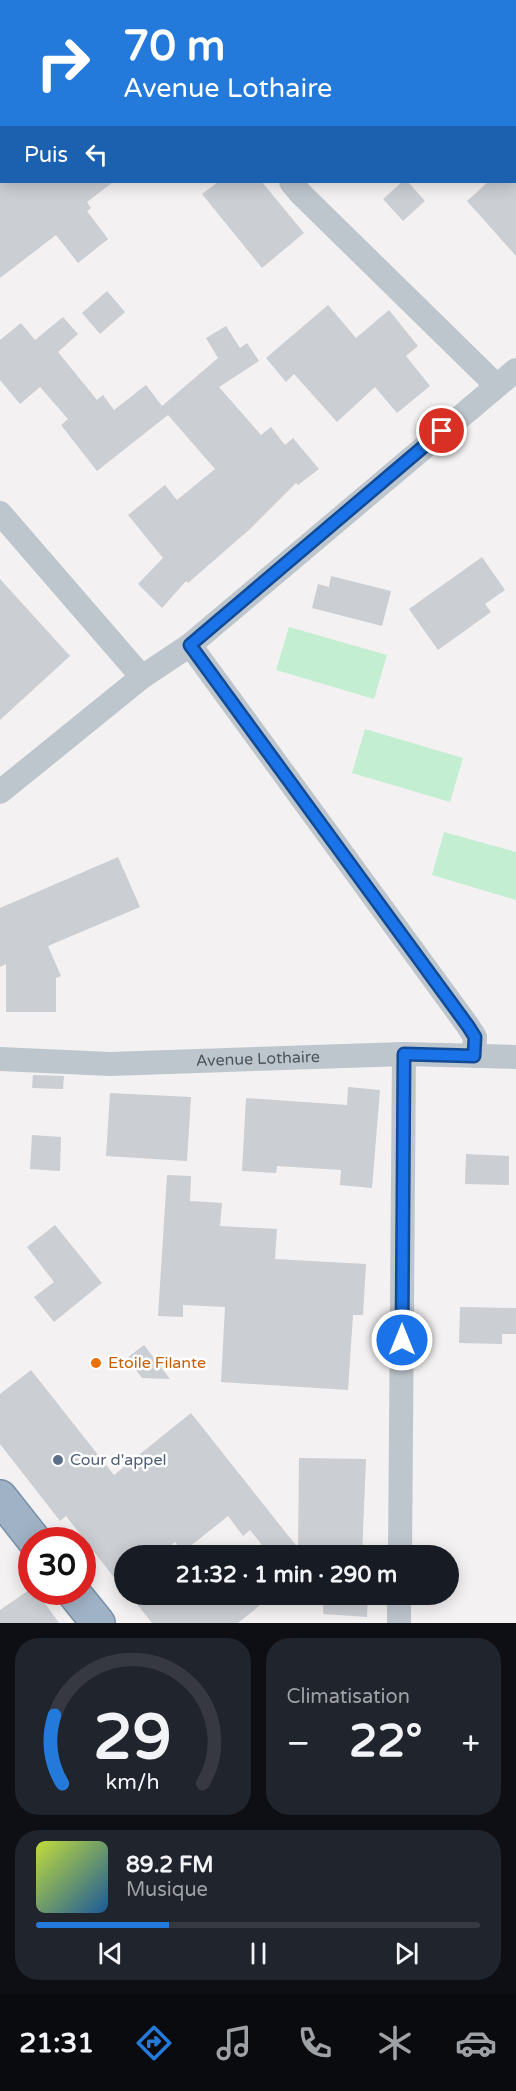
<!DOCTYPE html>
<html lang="fr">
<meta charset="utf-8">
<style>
body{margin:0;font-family:"Varela Round",sans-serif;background:#20242c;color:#f1f3f6;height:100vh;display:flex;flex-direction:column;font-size:22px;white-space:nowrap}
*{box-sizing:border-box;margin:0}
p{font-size:20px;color:#9ea1a6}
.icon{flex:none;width:33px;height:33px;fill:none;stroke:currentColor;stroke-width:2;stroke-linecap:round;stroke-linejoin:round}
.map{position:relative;height:1623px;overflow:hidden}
.panel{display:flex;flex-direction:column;gap:15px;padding:15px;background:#0d0f14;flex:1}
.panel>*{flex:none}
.top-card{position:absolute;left:0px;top:0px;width:516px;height:183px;box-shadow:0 3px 15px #0003;background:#237adb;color:#fff;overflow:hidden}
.speed{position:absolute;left:18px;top:1527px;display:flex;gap:12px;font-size:30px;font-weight:700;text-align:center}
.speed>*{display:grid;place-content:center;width:78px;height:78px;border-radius:50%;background:#171b24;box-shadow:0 3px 15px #0003;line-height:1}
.speed .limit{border:9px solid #d22;background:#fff;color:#111}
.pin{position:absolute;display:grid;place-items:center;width:51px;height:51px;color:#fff;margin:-26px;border:3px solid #fff;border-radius:50%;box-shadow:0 2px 6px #0007}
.me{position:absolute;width:66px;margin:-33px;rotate:0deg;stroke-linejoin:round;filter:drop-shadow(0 0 4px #0008)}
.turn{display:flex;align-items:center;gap:21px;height:126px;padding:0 24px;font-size:27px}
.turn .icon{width:78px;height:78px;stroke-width:2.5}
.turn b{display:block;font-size:42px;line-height:51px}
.then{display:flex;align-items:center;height:57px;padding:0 24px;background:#0003;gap:12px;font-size:22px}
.big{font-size:45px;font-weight:700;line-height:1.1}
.panel .tile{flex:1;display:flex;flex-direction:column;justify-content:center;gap:9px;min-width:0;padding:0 21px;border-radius:24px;background:#20242c}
.panel .dial{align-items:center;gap:0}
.dial svg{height:156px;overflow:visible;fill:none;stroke:#363941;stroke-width:7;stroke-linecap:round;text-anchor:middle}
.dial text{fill:#f1f3f6;stroke:none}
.song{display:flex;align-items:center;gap:18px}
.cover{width:72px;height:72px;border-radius:9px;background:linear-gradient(135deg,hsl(70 70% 55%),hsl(210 70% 35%))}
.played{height:6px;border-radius:3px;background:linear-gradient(90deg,#237adb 30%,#363941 30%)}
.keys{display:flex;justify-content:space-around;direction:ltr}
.heat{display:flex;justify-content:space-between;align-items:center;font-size:33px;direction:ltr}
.panel .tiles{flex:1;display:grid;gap:15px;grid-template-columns:1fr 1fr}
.tile:last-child{grid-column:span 2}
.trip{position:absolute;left:114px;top:1545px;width:345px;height:60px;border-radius:30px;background:#171b24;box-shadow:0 3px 15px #0003;font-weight:700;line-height:60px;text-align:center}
.menu{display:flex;height:96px;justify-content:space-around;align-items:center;background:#090b0e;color:#9ea1a6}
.menu .icon{width:42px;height:42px}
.menu .active{color:#237adb}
.menu b{font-size:27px;color:#f1f3f6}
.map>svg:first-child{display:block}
</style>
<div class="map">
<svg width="516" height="1623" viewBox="0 0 516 1623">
<rect width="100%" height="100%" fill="#f3f1f1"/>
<!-- green -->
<path fill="#c3eed2" d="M289,627L387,655L374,699L276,670Z
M365,729L463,758L450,802L352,773Z
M444,832L516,852V900L432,875Z"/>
<!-- building -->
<path fill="#cbced3" d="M0,182H113L87,202L91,208L87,211L108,239L78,263L56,235L0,278Z
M218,182H262L304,233L262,268L202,194Z
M402,182H408L425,201L403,221L383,199Z
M488,182H516V256L467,201Z
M107,291L125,312L100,334L82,313Z
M328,305L356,338L389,310L418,346L406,356L430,386L397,413L375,387L337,422L294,374L286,382L266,358Z
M63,317L78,334L58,352L97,400L103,395L114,410L146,385L162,406L218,358L206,338L226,326L240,348L247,343L259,361L219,387L261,435L271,427L285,445L293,438L319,469L298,485L296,483L250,529L188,583L186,581L162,608L138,584L163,558L128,515L165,485L177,500L215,469L168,415L97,471L61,425L68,419L40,387L20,404L0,380V340L21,323L35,340Z
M482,557L505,590L485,604L491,612L438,650L409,609Z
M331,576L391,591L382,626L312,608L318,584L329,587Z
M0,579L70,656L0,720Z
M118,857L140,907L48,946L61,976L56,978V1012H6V964L0,967V908Z
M33,1075L64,1076L63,1089L32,1088Z
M348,1087L380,1090L372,1188L340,1185L341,1170L277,1166L276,1173L242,1171L246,1098L347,1105Z
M110,1093L191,1097L187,1161L106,1156Z
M32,1135L61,1137L60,1171L30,1169Z
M466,1154L509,1156V1185L465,1184Z
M167,1175L191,1176L190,1201L222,1203L220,1226L277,1229L275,1259L366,1264L363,1315H353L348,1390L221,1382L225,1307L183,1305V1317L158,1316Z
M55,1225L102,1283L54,1322L34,1297L54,1282L27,1247Z
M460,1307L516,1308V1334H502V1344L459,1343Z
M144,1345L170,1379L142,1378L127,1358Z
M31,1370L114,1475L191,1413L298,1548L299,1458L366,1459L362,1556H271L250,1530L243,1536L228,1516L183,1552L175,1542L157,1556H124V1581L120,1585L66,1516L60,1521L0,1444V1394Z
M32,1588V1592H37L59,1623H0V1610Z
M129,1594H274L238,1623H152Z
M324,1594H368L367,1617L323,1614Z"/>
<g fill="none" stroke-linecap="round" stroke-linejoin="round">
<defs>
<path id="trunk" d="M0,1497L34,1540
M73,1592L98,1623"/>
</defs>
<!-- trunk casing -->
<use href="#trunk" stroke="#7790a8" stroke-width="36"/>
<!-- minor -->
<g stroke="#bec6cd" stroke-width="24">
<path d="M142,0L144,2"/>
<path d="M291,182L301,194L496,385"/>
<path d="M0,513L142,677"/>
<path d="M190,645L468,1026L475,1037L474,1056"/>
<path d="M0,792L142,677L190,645L516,370"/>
<path id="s1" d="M0,1059L110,1064L404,1054L516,1057"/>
<path d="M400,1556L404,1054"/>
<path d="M399,1623V1594"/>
</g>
<!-- trunk -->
<use href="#trunk" stroke="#a0b3c6" stroke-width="33"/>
</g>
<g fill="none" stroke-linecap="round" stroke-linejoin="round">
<defs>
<path id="route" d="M402,1340L404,1054L474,1056L475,1037L468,1026L190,645L442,431"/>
</defs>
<!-- route casing -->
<use href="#route" stroke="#114b97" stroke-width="15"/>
<!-- route -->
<use href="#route" stroke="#1a73e8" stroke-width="10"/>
</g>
<!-- markers -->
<circle fill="#e8710a" stroke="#fff" stroke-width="2" cx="96" cy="1363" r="6"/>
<circle fill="#5c6f8a" stroke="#fff" stroke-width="2" cx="58" cy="1460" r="6"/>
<g text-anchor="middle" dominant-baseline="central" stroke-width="5" stroke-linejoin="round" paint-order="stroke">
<!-- street labels -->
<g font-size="16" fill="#4a555e" stroke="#fff">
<text stroke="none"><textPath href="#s1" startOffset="258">Avenue Lothaire</textPath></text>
</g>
<!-- food labels -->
<g font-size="16" fill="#c56008" stroke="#fff" text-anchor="start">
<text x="108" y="1363">Etoile Filante</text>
</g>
<!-- service labels -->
<g font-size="16" fill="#4e5e75" stroke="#fff" text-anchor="start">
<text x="70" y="1460">Cour d'appel</text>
</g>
</g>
</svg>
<div class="speed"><div class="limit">30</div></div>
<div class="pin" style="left:442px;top:431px;background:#d93025"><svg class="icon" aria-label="arrive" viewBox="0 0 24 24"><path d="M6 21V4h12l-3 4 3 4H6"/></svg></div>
<svg class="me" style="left:402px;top:1340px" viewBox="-20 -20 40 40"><circle r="17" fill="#1a73e8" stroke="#fff" stroke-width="3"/><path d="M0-11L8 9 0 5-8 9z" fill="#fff"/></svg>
<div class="trip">21:32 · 1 min · 290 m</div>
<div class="top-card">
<div class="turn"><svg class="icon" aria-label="right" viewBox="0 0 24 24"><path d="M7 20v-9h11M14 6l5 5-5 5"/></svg><div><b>70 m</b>Avenue Lothaire</div></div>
<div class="then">Puis<svg class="icon" aria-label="left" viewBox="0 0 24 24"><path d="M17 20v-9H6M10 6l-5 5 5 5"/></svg></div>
</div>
</div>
<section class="panel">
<div class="tiles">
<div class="tile dial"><svg viewBox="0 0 100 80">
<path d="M14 69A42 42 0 1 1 86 69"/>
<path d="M14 69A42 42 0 0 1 10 34" stroke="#237adb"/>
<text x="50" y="56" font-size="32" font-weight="700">29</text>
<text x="50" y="72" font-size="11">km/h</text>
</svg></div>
<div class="tile"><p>Climatisation</p>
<div class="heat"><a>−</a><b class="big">22°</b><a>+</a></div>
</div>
<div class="tile">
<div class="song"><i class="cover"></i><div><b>89.2 FM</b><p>Musique</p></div></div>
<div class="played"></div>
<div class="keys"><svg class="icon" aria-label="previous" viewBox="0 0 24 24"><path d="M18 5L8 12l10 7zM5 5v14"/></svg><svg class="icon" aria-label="pause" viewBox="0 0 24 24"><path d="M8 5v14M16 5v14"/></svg><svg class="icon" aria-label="next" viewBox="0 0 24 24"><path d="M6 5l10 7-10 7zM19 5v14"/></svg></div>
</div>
</div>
</section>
<nav class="menu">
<b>21:31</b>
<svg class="icon active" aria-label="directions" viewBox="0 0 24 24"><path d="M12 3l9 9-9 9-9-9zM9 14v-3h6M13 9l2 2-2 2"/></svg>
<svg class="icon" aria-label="music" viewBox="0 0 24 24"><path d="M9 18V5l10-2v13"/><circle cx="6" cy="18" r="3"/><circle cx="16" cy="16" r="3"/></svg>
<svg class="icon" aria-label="phone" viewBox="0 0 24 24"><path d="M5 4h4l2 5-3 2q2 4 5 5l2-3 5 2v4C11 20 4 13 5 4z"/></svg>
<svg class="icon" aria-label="climate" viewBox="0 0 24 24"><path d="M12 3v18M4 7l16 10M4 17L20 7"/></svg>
<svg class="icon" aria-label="car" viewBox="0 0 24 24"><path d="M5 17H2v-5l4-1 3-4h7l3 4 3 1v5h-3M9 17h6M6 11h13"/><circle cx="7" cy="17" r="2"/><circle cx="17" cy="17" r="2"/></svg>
</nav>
